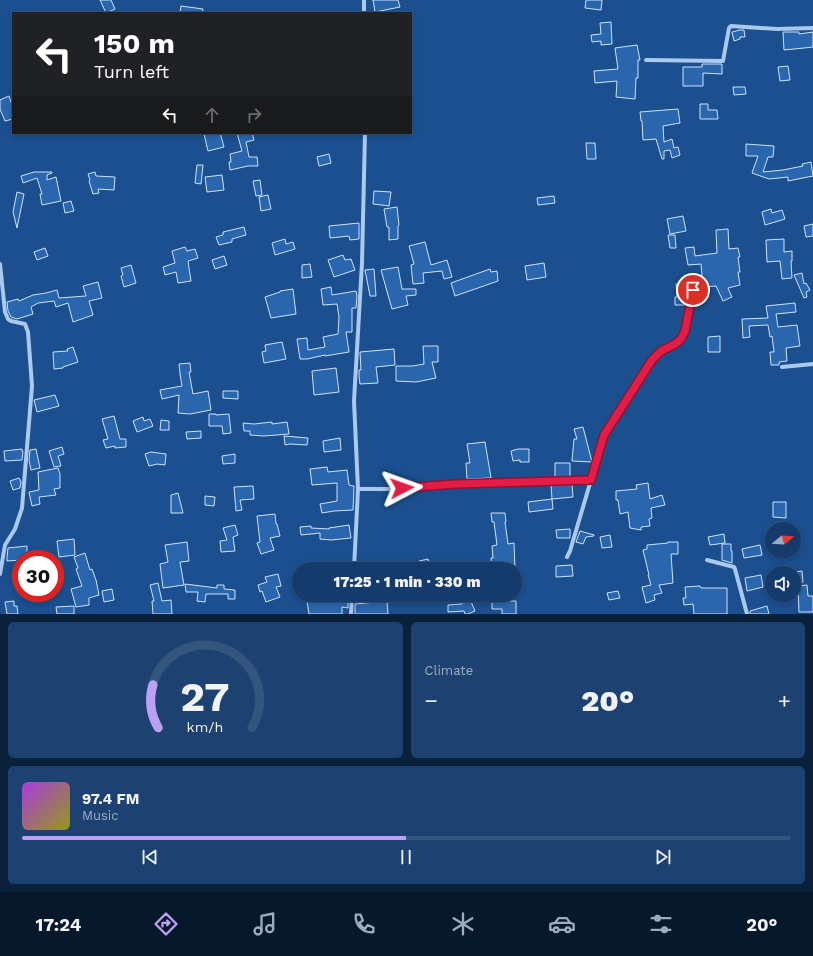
<!DOCTYPE html>
<meta charset="utf-8">
<style>
body{margin:0;font-family:"Work Sans",sans-serif;background:#1d4271;color:#f1f3f6;height:100vh;display:flex;flex-direction:column;font-size:15px;white-space:nowrap}
*{box-sizing:border-box;margin:0}
p{font-size:13px;color:#9dadc1}
.icon{flex:none;width:22px;height:22px;fill:none;stroke:currentColor;stroke-width:2;stroke-linecap:round;stroke-linejoin:round}
.map{position:relative;height:614px;overflow:hidden}
.side{display:flex;flex-direction:column;gap:8px;padding:8px;background:#0b203b;flex:1}
.side>*{flex:none}
.hud{position:absolute;left:12px;top:12px;width:400px;height:122px;border-radius:0px;box-shadow:0 2px 6px #0003,0 0 0 1px #33557e;background:#202124;color:#fff;overflow:hidden}
.needle{width:26px;rotate:72deg}
.tools{position:absolute;left:765px;top:522px;display:grid;gap:8px}
.tools a{display:grid;place-items:center;width:36px;height:36px;border-radius:50%;background:#143b6b;box-shadow:0 2px 6px #0003,0 0 0 1px #33557e;font-size:20px}
.speed{position:absolute;left:12px;top:550px;display:flex;gap:8px;font-size:20px;font-weight:700;text-align:center}
.speed>*{display:grid;place-content:center;width:52px;height:52px;border-radius:50%;background:#143b6b;box-shadow:0 2px 6px #0003,0 0 0 1px #33557e;line-height:1}
.speed .limit{border:6px solid #d22;background:#fff;color:#111}
.pin{position:absolute;display:grid;place-items:center;width:34px;height:34px;color:#fff;margin:-17px;border:2px solid #fff;border-radius:50%;box-shadow:0 1px 4px #0007}
.me{position:absolute;width:44px;margin:-22px;rotate:86deg;stroke-linejoin:round;filter:drop-shadow(0 0 3px #0008)}
.turn{display:flex;align-items:center;gap:14px;height:84px;padding:0 16px;font-size:18px}
.turn .icon{width:52px;height:52px;stroke-width:2.5}
.turn b{display:block;font-size:28px;line-height:34px}
.lanes{display:flex;align-items:center;height:38px;padding:0 16px;background:#0003;justify-content:center;gap:20px;direction:ltr}
.lanes .off{opacity:.35}
.big{font-size:30px;font-weight:800;line-height:1.1}
.side .widget{flex:1;display:flex;flex-direction:column;justify-content:center;gap:6px;min-width:0;padding:0 14px;border-radius:6px;background:#1d4271}
.side .dial{align-items:center;gap:0}
.dial svg{height:104px;overflow:visible;fill:none;stroke:#33557e;stroke-width:7;stroke-linecap:round;text-anchor:middle}
.dial text{fill:#f1f3f6;stroke:none}
.song{display:flex;align-items:center;gap:12px}
.cover{width:48px;height:48px;border-radius:6px;background:linear-gradient(135deg,hsl(280 70% 55%),hsl(60 70% 35%))}
.played{height:4px;border-radius:2px;background:linear-gradient(90deg,#bca0f2 50%,#33557e 50%)}
.keys{display:flex;justify-content:space-around;direction:ltr}
.heat{display:flex;justify-content:space-between;align-items:center;font-size:22px;direction:ltr}
.side .tiles{flex:1;display:grid;gap:8px;grid-template-columns:1fr 1fr}
.widget:last-child{grid-column:span 2}
.trip{position:absolute;left:292px;top:562px;width:230px;height:40px;border-radius:20px;background:#143b6b;box-shadow:0 2px 6px #0003,0 0 0 1px #33557e;font-weight:800;line-height:40px;text-align:center}
.tab-bar{display:flex;height:64px;justify-content:space-around;align-items:center;background:#08182b;color:#9dadc1}
.tab-bar .icon{width:28px;height:28px}
.tab-bar .selected{color:#bca0f2}
.tab-bar b{font-size:18px;color:#f1f3f6}
.map>svg:first-child{display:block}
</style>
<div class="map">
<svg width="813" height="614" viewBox="0 0 813 614">
<rect width="100%" height="100%" fill="#1b4f8f"/>
<!-- building -->
<path fill="#2a66ad" stroke="#cfe3fa" d="M100,0H111L115,9L106,13Z
M373,0H398L400,7L375,12Z
M586,0H602L601,10L585,8Z
M181,6L203,9L202,13H180Z
M611,22L612,44L601,45V41L592,42L591,35L601,34L600,23Z
M740,30H744L745,37H740V39L734,41L732,32Z
M783,32H799V34L813,32V47L804,48L784,50Z
M637,45L640,60H638V78H636L635,99L616,97L617,81L595,83L594,71L618,69L615,48Z
M702,64H722V74L703,73V86H683V67H702Z
M788,66L790,80L780,81L778,67Z
M733,87H745L746,94L734,95Z
M9,96L13,108V119L5,121L0,109V100Z
M700,104H708V110H717L718,119H700Z
M678,109L680,123L663,126L664,142L672,139L674,148L678,147L680,155L672,158L670,150L664,151V159H662L656,139L643,140L642,121H641L640,112Z
M207,133H220L224,147L208,151L204,134Z
M237,133H252L254,140L246,142L249,157H257L258,166H248L230,170L229,162H231L230,154L242,151Z
M586,143H595L596,159H587Z
M746,144L774,146L773,157H768L763,172L783,170L803,166L802,164L811,162L813,176L788,181V177L769,179L752,173L758,156H746Z
M329,154L331,163L319,166L317,157Z
M197,165H203L201,184L195,183Z
M34,172H52V173L47,175V180L56,177L61,201L42,205L40,194H42L37,178L23,183L21,176Z
M95,172L96,176L115,177L114,190L98,189L99,193L93,194L89,181L90,180L88,174Z
M222,175L224,190L207,192L205,177Z
M260,180L262,195L256,196L253,181Z
M374,191L391,192L389,206L373,204Z
M17,192L24,194L17,228L13,212Z
M268,195L271,209L261,211L259,197Z
M554,196L555,203L538,205L537,198Z
M71,201L74,211L65,213L63,203Z
M397,207L399,225L398,226V239L389,240V227H387L384,209Z
M771,209L772,213L782,210L785,219L765,225L762,212Z
M683,216L686,231L670,234L667,219Z
M359,223V239L350,240L349,236L330,238L329,226Z
M813,224V236L806,237L804,226Z
M244,227L246,235L232,239V242L219,245L216,237L223,235V232Z
M728,229L729,249L738,248L740,257H738L740,272H738L740,285L728,288L732,297L723,301L716,286L703,287L701,264L688,265L685,248L694,247L695,256L717,253L716,230Z
M668,235H675L676,248H670Z
M285,239L286,244L293,242L295,249L275,255L272,243Z
M784,239V252L792,251V261H791L792,278L782,279L780,261L767,262L766,240Z
M425,242L431,265L447,260L452,277L444,279L442,271L423,273L424,283L413,284L411,265L414,264L409,246Z
M185,247L187,251L195,249L198,258L188,261L191,281L178,283L176,272L165,275L163,267L175,263L172,251Z
M45,248L48,256L37,260L34,252Z
M343,255L345,260L351,259L355,270L334,277L328,260Z
M224,256L227,265L215,269L212,260Z
M544,263L546,277L527,280L525,266Z
M310,264L312,277L302,278V265Z
M131,265L136,283L124,287L121,276L123,275L121,268Z
M398,267L402,289H416V295L406,296L408,305L392,309L381,270Z
M374,269L376,296H370L365,270Z
M490,269L491,272L497,271L498,281L455,296L451,283Z
M802,273L804,284L806,283L810,290L806,292L807,297L804,298L794,275Z
M98,282L102,298L89,301L93,315L73,322L68,303L56,307L54,301L38,303L31,307L33,314L17,319L11,317L8,311L7,302L18,299L19,301L33,295L46,293L57,290L59,298L86,296L83,286Z
M694,283V287H692L690,289L687,305H675V297H677L676,284Z
M331,287L332,295L356,291L357,296L356,308H352V332H346L349,352L325,356V355L307,359H300L297,339L307,338L308,350L325,347L323,337L338,334L339,317L337,304L323,305L321,289Z
M293,289L296,314L271,318L265,297L280,292V291Z
M795,303L796,312L776,314L778,327L797,325L800,346L786,348L787,361L779,362V365H771L770,352H774L772,336L770,337L768,325L749,326L750,337L743,338L742,319L768,318L766,306Z
M720,336V352H708V337Z
M282,342L286,359L264,363L262,352L266,351L265,345Z
M423,346H438V362H432L436,378L416,382L396,381V366H412L424,364Z
M73,347L78,362L63,367V368L54,369L53,352L68,351L67,349Z
M394,349L395,365L376,367L378,383L360,384L359,376V370H361L360,352Z
M190,363L191,372H189L193,394L208,391L211,410L190,414L178,413L179,395L162,399L160,390L182,386L180,374L179,364Z
M336,368L339,392L314,395L312,371Z
M223,391H238V399L223,398Z
M55,395L59,406L37,412L34,400Z
M209,414H216V415L229,414L231,433L223,434L222,426H209Z
M114,416L120,439H126V447L115,448V446L106,448L103,440L108,439L102,419Z
M143,417L144,421L150,419L153,426L137,432L133,421Z
M161,420L169,421V430H160Z
M272,422V424L287,422L289,434L264,436L250,435V431H244L243,423L254,424Z
M583,427L592,462L572,461L574,439H577L574,429Z
M201,431V438L187,439L186,432Z
M284,436L308,438L307,445L290,444L285,445Z
M340,438L341,450L324,452L323,441Z
M485,442L491,478L467,479L466,463H470L467,444Z
M62,447L64,454L58,456L61,466L54,467L49,451Z
M22,449V451H23L22,460L5,461L4,451Z
M36,449L40,468L31,470L29,460L30,450Z
M518,449H529V462H520V460L513,461L511,451Z
M151,452L166,454L165,465L157,464L149,466L145,454Z
M235,454V463L223,464L222,456Z
M555,463H570V477H555Z
M327,467L328,472L347,470L349,485L354,486L353,510L334,511L322,513L320,504L337,501V483L312,485L310,469Z
M58,468L60,474V488L54,489L56,495L39,497L40,504L32,506L29,492L39,490L38,472Z
M19,478L21,482L20,488L13,490L10,481Z
M648,483L650,499L662,495L665,505L651,508L652,518L649,519L650,526L641,527V530L630,528L628,512L620,514L618,500H616V491L637,489L636,485Z
M551,484H572L573,497L552,499Z
M253,486L254,499L240,500L242,510L236,511L234,487Z
M178,493L183,513H171V495Z
M205,496L215,497L214,506L205,505Z
M552,499L553,509L529,512L528,502Z
M773,502H786V518L773,517Z
M491,513H505L506,522H505L508,544L514,543L515,569H492L491,558H493L492,546L497,545L494,522H492Z
M275,514L276,524H277L280,536L270,538L274,550L261,554L257,543L260,542L257,516Z
M235,525L238,535L233,537L235,551L221,552L220,541L227,540L223,528Z
M349,525L351,538L331,540L320,539V533L301,535L300,527L311,526V528L329,529V528Z
M570,529V538H557L556,530Z
M580,531L594,535V536L586,537L583,544L576,542Z
M724,534L725,543L710,545L708,537Z
M610,535L612,547L602,548L600,537Z
M74,539L75,555L59,557L57,541Z
M187,542L189,561L180,562L184,585L163,588L160,564L168,562L165,545Z
M668,542H678V554H671L673,583L659,585L662,593L654,595L655,600L646,603L642,587L651,585L648,575H649L643,550L647,549V545L668,543Z
M722,544H731V551H732V563L722,560Z
M760,545L762,555L744,558L742,549Z
M27,546V555L21,556V560L7,561V557L8,548Z
M85,553L90,570L92,569L96,580L99,595L89,598V605L76,607L71,589L82,586L76,569L78,568L74,557Z
M428,559L430,569H421L419,561Z
M572,565L573,576L556,577V566Z
M802,571L803,582L794,583V572Z
M278,574L281,586L276,587L280,597L266,602L262,591L260,592L258,585L267,582L265,577Z
M761,575L763,587L747,591L745,578Z
M158,583L162,601L171,600L172,614H153L152,601H154L150,585Z
M185,584L217,588V585H224V589L235,590V599H228V594H206L205,602L197,601L198,592H186Z
M807,585L808,596H813V612H799L798,586Z
M700,586L701,588H727V614H694L693,604L684,605L683,598H686L685,587Z
M112,589L114,600L104,602L102,591Z
M618,591L620,598L609,600L607,593Z
M327,595H348V608L342,607V614H309L307,601L327,598Z
M469,597L475,611L468,614H465L464,611L448,612V605L462,604L460,600Z
M14,601V606H17L18,614H7L5,602Z
M387,601L388,614H355V604Z
M492,601H516V614H502V609H492Z
M74,606V614H57L56,607Z
M767,606L769,614H750V611Z"/>
<g fill="none" stroke-linecap="round" stroke-linejoin="round">
<!-- minor -->
<path stroke="#a9c9ee" stroke-width="4" d="M364,0V13
M646,60L723,61L729,28L731,26L777,29L813,28
M0,264L5,312L8,319L11,321L25,324L28,332L32,386L22,508L15,529L5,545L0,574
M782,367L813,364
M358,489H389L455,483L591,480
M567,557L570,551L591,480L604,435L652,360L661,351L675,344L681,339L685,331L693,290
M707,560L734,567L735,569L747,614
M354,569L358,489L354,401L362,263L365,133
M351,614L352,595"/>
</g>
<g fill="none" stroke-linecap="round" stroke-linejoin="round">
<defs>
<path id="route" d="M402,488L455,484L591,480L604,435L652,360L661,351L675,344L681,339L685,331L693,290"/>
</defs>
<!-- route casing -->
<use href="#route" stroke="#92132f" stroke-width="10"/>
<!-- route -->
<use href="#route" stroke="#e11d48" stroke-width="7"/>
</g>
</svg>
<div class="tools">
<a><svg class="needle" viewBox="-14 -14 28 28"><path d="M0-13l5 13h-10z" fill="#e53935"/><path d="M0 13l5-13h-10z" fill="#9dadc1"/></svg></a>
<a><svg class="icon" aria-label="sound" viewBox="0 0 24 24"><path d="M4 9h4l5-4v14l-5-4H4zM17 9q2 3 0 6"/></svg></a>
</div>
<div class="speed"><div class="limit">30</div></div>
<div class="pin" style="left:693px;top:290px;background:#d93025"><svg class="icon" aria-label="arrive" viewBox="0 0 24 24"><path d="M6 21V4h12l-3 4 3 4H6"/></svg></div>
<svg class="me" style="left:402px;top:488px" viewBox="-20 -20 40 40"><path d="M0-17L14 15 0 8-14 15z" fill="#e11d48" stroke="#fff" stroke-width="4"/></svg>
<div class="trip">17:25 · 1 min · 330 m</div>
<div class="hud">
<div class="turn"><svg class="icon" aria-label="left" viewBox="0 0 24 24"><path d="M17 20v-9H6M10 6l-5 5 5 5"/></svg><div><b>150 m</b>Turn left</div></div>
<div class="lanes"><svg class="icon" aria-label="left" viewBox="0 0 24 24"><path d="M17 20v-9H6M10 6l-5 5 5 5"/></svg><svg class="icon off" aria-label="ahead" viewBox="0 0 24 24"><path d="M12 20V5M6 11l6-6 6 6"/></svg><svg class="icon off" aria-label="right" viewBox="0 0 24 24"><path d="M7 20v-9h11M14 6l5 5-5 5"/></svg></div>
</div>
</div>
<section class="side">
<div class="tiles">
<div class="widget dial"><svg viewBox="0 0 100 80">
<path d="M14 69A42 42 0 1 1 86 69"/>
<path d="M14 69A42 42 0 0 1 10 36" stroke="#bca0f2"/>
<text x="50" y="56" font-size="32" font-weight="700">27</text>
<text x="50" y="72" font-size="11">km/h</text>
</svg></div>
<div class="widget"><p>Climate</p>
<div class="heat"><a>−</a><b class="big">20°</b><a>+</a></div>
</div>
<div class="widget">
<div class="song"><i class="cover"></i><div><b>97.4 FM</b><p>Music</p></div></div>
<div class="played"></div>
<div class="keys"><svg class="icon" aria-label="previous" viewBox="0 0 24 24"><path d="M18 5L8 12l10 7zM5 5v14"/></svg><svg class="icon" aria-label="pause" viewBox="0 0 24 24"><path d="M8 5v14M16 5v14"/></svg><svg class="icon" aria-label="next" viewBox="0 0 24 24"><path d="M6 5l10 7-10 7zM19 5v14"/></svg></div>
</div>
</div>
</section>
<nav class="tab-bar">
<b>17:24</b>
<svg class="icon selected" aria-label="directions" viewBox="0 0 24 24"><path d="M12 3l9 9-9 9-9-9zM9 14v-3h6M13 9l2 2-2 2"/></svg>
<svg class="icon" aria-label="music" viewBox="0 0 24 24"><path d="M9 18V5l10-2v13"/><circle cx="6" cy="18" r="3"/><circle cx="16" cy="16" r="3"/></svg>
<svg class="icon" aria-label="phone" viewBox="0 0 24 24"><path d="M5 4h4l2 5-3 2q2 4 5 5l2-3 5 2v4C11 20 4 13 5 4z"/></svg>
<svg class="icon" aria-label="climate" viewBox="0 0 24 24"><path d="M12 3v18M4 7l16 10M4 17L20 7"/></svg>
<svg class="icon" aria-label="car" viewBox="0 0 24 24"><path d="M5 17H2v-5l4-1 3-4h7l3 4 3 1v5h-3M9 17h6M6 11h13"/><circle cx="7" cy="17" r="2"/><circle cx="17" cy="17" r="2"/></svg>
<svg class="icon" aria-label="filters" viewBox="0 0 24 24"><path d="M4 7h16M4 17h16"/><circle cx="9" cy="7" r="2"/><circle cx="15" cy="17" r="2"/></svg>
<b>20°</b>
</nav>
